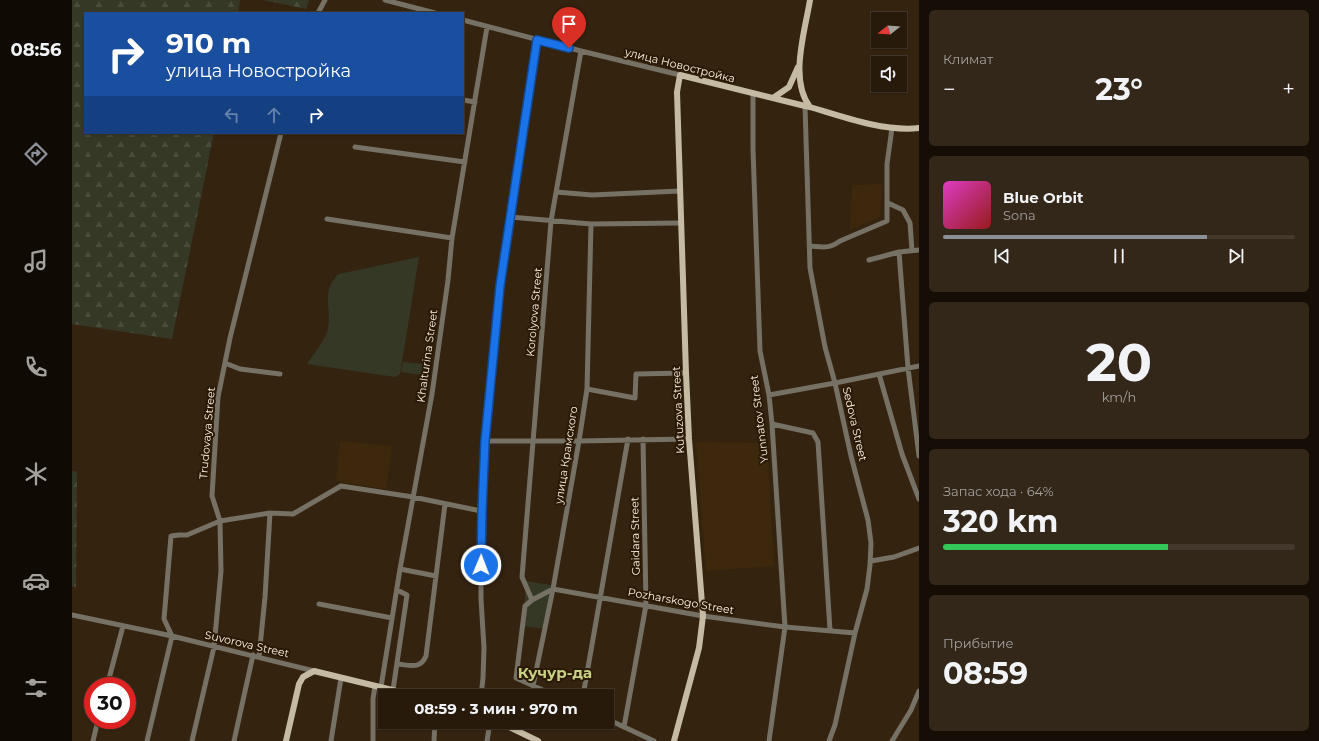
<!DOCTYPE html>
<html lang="ru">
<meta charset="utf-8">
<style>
body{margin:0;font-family:Montserrat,sans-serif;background:#332719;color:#f1f3f6;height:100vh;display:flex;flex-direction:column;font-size:15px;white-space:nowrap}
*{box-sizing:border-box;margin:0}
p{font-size:13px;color:#a4a19d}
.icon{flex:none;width:22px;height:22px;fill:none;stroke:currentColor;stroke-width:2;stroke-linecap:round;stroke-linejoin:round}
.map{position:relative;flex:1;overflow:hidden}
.side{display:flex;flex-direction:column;gap:10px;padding:10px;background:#150e06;width:400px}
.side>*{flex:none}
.hud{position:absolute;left:12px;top:12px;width:380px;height:122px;border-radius:0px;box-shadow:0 1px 3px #0004,0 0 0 1px #43382c;background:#1a4fa0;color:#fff;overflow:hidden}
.needle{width:26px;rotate:253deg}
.buttons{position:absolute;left:799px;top:12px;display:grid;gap:8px}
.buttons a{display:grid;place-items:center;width:36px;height:36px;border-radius:0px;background:#271a0b;box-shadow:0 1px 3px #0004,0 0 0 1px #43382c;font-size:20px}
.speed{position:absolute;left:12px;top:677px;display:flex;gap:8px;font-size:20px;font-weight:700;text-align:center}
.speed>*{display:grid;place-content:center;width:52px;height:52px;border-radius:50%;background:#271a0b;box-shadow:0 1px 3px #0004,0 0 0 1px #43382c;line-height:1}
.speed .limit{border:6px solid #d22;background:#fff;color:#111}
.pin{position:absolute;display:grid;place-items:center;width:34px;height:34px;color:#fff;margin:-41px -17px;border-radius:50% 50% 50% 0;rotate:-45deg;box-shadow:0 0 4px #0007}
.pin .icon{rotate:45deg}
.me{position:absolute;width:44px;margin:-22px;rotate:1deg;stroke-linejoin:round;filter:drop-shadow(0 0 3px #0008)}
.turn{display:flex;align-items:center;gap:14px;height:84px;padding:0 16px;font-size:18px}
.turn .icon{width:52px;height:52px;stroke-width:2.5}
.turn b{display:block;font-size:28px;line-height:34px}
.lanes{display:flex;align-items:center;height:38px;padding:0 16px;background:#0003;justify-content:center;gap:20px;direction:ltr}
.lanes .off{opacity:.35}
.big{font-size:30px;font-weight:700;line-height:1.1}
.side .tile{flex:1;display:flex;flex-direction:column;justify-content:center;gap:6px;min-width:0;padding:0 14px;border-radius:6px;background:#332719}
.side .dial{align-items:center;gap:0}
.dial b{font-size:52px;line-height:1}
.song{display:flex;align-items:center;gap:12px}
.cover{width:48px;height:48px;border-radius:6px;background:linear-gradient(135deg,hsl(310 70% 55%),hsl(0 70% 35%))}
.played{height:4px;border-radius:2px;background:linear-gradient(90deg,#8c9099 75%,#43382c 75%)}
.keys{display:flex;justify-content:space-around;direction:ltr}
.heat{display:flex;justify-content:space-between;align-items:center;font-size:22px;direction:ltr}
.charge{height:6px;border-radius:3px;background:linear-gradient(90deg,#34c759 64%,#43382c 0)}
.trip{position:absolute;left:306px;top:689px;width:236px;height:40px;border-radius:0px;background:#271a0b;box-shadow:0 1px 3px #0004,0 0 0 1px #43382c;font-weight:700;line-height:40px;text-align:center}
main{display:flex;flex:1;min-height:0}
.tabs{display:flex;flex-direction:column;width:72px;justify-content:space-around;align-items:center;background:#100a04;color:#a4a19d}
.tabs .icon{width:28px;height:28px}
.tabs .on{color:#8c9099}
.tabs b{font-size:18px;color:#f1f3f6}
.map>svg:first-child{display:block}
</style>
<main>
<nav class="tabs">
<b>08:56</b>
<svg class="icon on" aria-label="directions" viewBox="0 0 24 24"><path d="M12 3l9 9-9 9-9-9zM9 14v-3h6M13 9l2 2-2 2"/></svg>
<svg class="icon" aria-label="music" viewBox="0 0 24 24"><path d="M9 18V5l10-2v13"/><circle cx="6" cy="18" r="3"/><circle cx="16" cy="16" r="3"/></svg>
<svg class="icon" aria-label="phone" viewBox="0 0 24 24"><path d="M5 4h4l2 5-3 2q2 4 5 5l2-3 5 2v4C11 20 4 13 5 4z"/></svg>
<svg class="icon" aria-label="climate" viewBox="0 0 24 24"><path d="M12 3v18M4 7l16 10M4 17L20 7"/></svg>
<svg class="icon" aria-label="car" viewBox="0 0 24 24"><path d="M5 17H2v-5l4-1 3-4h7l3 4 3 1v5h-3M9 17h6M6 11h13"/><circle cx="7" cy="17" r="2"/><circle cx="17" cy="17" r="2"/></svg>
<svg class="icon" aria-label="filters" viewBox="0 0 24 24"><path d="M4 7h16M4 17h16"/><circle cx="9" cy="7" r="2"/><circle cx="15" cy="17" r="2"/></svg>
</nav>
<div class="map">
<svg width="847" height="741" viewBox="0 0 847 741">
<defs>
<pattern id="forest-firs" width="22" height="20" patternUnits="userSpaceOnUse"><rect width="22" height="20" fill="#363826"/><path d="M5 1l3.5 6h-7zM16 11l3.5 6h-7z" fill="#4a4c3b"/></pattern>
</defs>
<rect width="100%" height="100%" fill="#34230f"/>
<!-- built -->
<path fill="#3e280d" d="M810,184L808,217L778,230L780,185Z
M268,441L320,446L314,489L264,481Z
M624,442L695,443L702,566L634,571Z"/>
<!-- green -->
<path fill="#363826" d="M347,257L328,374L323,377L235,364C240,357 255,337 256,329C260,307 248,291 267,274Z
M331,362L351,364L350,375L329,372Z
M454,581L478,585L481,589L473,629L451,626Z"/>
<!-- forest -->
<path fill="url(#forest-firs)" d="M0,0H168L166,13H13V133H142L100,339L0,324Z
M191,0H237L234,9Z
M0,471L5,472L4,587L0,586Z"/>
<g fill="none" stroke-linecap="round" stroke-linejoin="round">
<!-- minor -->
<path stroke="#757165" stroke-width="5" d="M313,0L363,13
M246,13L253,0
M391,20L509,51L608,75
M509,51L479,221L450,577L460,600L481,589L631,616L713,627L783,633
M681,93V149L688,351L697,395L700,424L713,627L697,741
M391,100L403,102
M733,106L738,268L753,347L763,383L779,456L796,520L799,543L798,565L795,589L783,633L763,725L757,741
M283,147L393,162
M484,192L520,195L608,191
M816,203L831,210L838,223L840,251
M438,217L519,224L609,223
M255,219L380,238
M738,246C752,247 757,249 768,241L815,221V164L820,128
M827,252L836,368L847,456
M797,260L827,252L847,250
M153,363L168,369L208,374
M807,374L830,454L847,499
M515,389L563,398L564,374L614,373
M697,395L763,383L847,366
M700,424L741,433L746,442L758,630
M413,441H507L617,439
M198,513L221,514L269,486L341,497L409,511
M799,561L822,557L847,548
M328,569L364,576
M460,600L453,606L444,678L484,696
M247,604L320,618
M0,615L100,636L242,671
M187,657L193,597L198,513L148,521L140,496L146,397L158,338L209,133
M325,664C338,665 348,670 354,656L373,504
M35,686L51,626
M461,686L481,589L507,441L515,389L519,224
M309,687L328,569L360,394L376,280L380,238L415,27
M321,690L335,595L325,590
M409,696L411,678L412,648L409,599V511L413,441L427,286L465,40
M511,696L556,439
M535,719L582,741
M552,727L574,605L571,439
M21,741L26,720
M75,741L100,636L92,619L99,536L107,535H115L148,521L149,571L142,647L120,741
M162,741L181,655
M259,741L269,678
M301,741V699L303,686
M362,741L363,722
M415,741L418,722
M820,741L839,710L847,691"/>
<!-- major -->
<path stroke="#c4bba2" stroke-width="6" d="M738,0C733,31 717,80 738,107
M701,98L717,87L726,67
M427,722L466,741
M214,741L227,684L231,677L242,671L345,696
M602,741L627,648L631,616L617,439L614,373L605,92L608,75L733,106L738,107C771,117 813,132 847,128"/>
</g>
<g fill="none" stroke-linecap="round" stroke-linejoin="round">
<defs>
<path id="route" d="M409,565L410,511L413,441L428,286L465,40L497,48"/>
</defs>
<!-- route casing -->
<use href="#route" stroke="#114b97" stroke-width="10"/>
<!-- route -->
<use href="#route" stroke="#1a73e8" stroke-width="7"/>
</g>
<g text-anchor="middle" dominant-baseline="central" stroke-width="4" stroke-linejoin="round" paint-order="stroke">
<!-- street labels -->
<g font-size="11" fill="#fdf2e5" stroke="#2a1905">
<text transform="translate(608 65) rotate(14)">улица Новостройка</text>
<text transform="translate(462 312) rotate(-85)">Korolyova Street</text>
<text transform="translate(355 356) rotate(-82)">Khalturina Street</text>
<text transform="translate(606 410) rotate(-93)">Kutuzova Street</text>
<text transform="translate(687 419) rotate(-97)">Yunnatov Street</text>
<text transform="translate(783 424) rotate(77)">Sedova Street</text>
<text transform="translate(135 433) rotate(-85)">Trudovaya Street</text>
<text transform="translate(494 455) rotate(-81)">улица Крамского</text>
<text transform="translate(563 536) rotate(-91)">Gaidara Street</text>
<text transform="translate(609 601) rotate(10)">Pozharskogo Street</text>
<text transform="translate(175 644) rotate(13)">Suvorova Street</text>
</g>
<!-- district labels -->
<g font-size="15" font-weight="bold" fill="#c7d285" stroke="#2a1905">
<text x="483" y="672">Кучур-да</text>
</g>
</g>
</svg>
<div class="buttons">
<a><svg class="needle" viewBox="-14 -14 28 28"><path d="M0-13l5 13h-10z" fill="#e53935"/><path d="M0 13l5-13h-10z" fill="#a4a19d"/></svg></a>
<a><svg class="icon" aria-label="sound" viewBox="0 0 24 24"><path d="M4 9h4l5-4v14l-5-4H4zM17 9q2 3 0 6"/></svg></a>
</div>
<div class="speed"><div class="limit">30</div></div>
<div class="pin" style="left:497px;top:48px;background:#d93025"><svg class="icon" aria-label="arrive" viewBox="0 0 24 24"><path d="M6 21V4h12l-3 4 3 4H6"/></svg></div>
<svg class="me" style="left:409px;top:565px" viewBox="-20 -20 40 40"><circle r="17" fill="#1a73e8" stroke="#fff" stroke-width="3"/><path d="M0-11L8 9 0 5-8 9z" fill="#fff"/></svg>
<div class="trip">08:59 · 3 мин · 970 m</div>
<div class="hud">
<div class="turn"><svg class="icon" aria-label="right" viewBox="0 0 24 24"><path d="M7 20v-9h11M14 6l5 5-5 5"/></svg><div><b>910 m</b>улица Новостройка</div></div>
<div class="lanes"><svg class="icon off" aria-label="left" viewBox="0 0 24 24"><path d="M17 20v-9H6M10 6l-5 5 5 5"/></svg><svg class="icon off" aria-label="ahead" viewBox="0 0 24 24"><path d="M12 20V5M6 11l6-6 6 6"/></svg><svg class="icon" aria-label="right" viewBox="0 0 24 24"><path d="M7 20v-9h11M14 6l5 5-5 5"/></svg></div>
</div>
</div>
<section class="side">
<div class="tile"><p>Климат</p>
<div class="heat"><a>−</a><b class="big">23°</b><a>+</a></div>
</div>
<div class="tile">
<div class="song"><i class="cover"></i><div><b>Blue Orbit</b><p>Sona</p></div></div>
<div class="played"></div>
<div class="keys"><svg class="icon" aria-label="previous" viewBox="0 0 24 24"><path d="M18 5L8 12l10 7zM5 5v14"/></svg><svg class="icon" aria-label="pause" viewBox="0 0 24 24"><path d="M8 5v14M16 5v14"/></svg><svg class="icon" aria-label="next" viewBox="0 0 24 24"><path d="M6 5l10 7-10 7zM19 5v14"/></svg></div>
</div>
<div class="tile dial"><b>20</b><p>km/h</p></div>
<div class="tile"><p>Запас хода · 64%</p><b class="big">320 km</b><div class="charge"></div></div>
<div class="tile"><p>Прибытие</p><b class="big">08:59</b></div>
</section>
</main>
